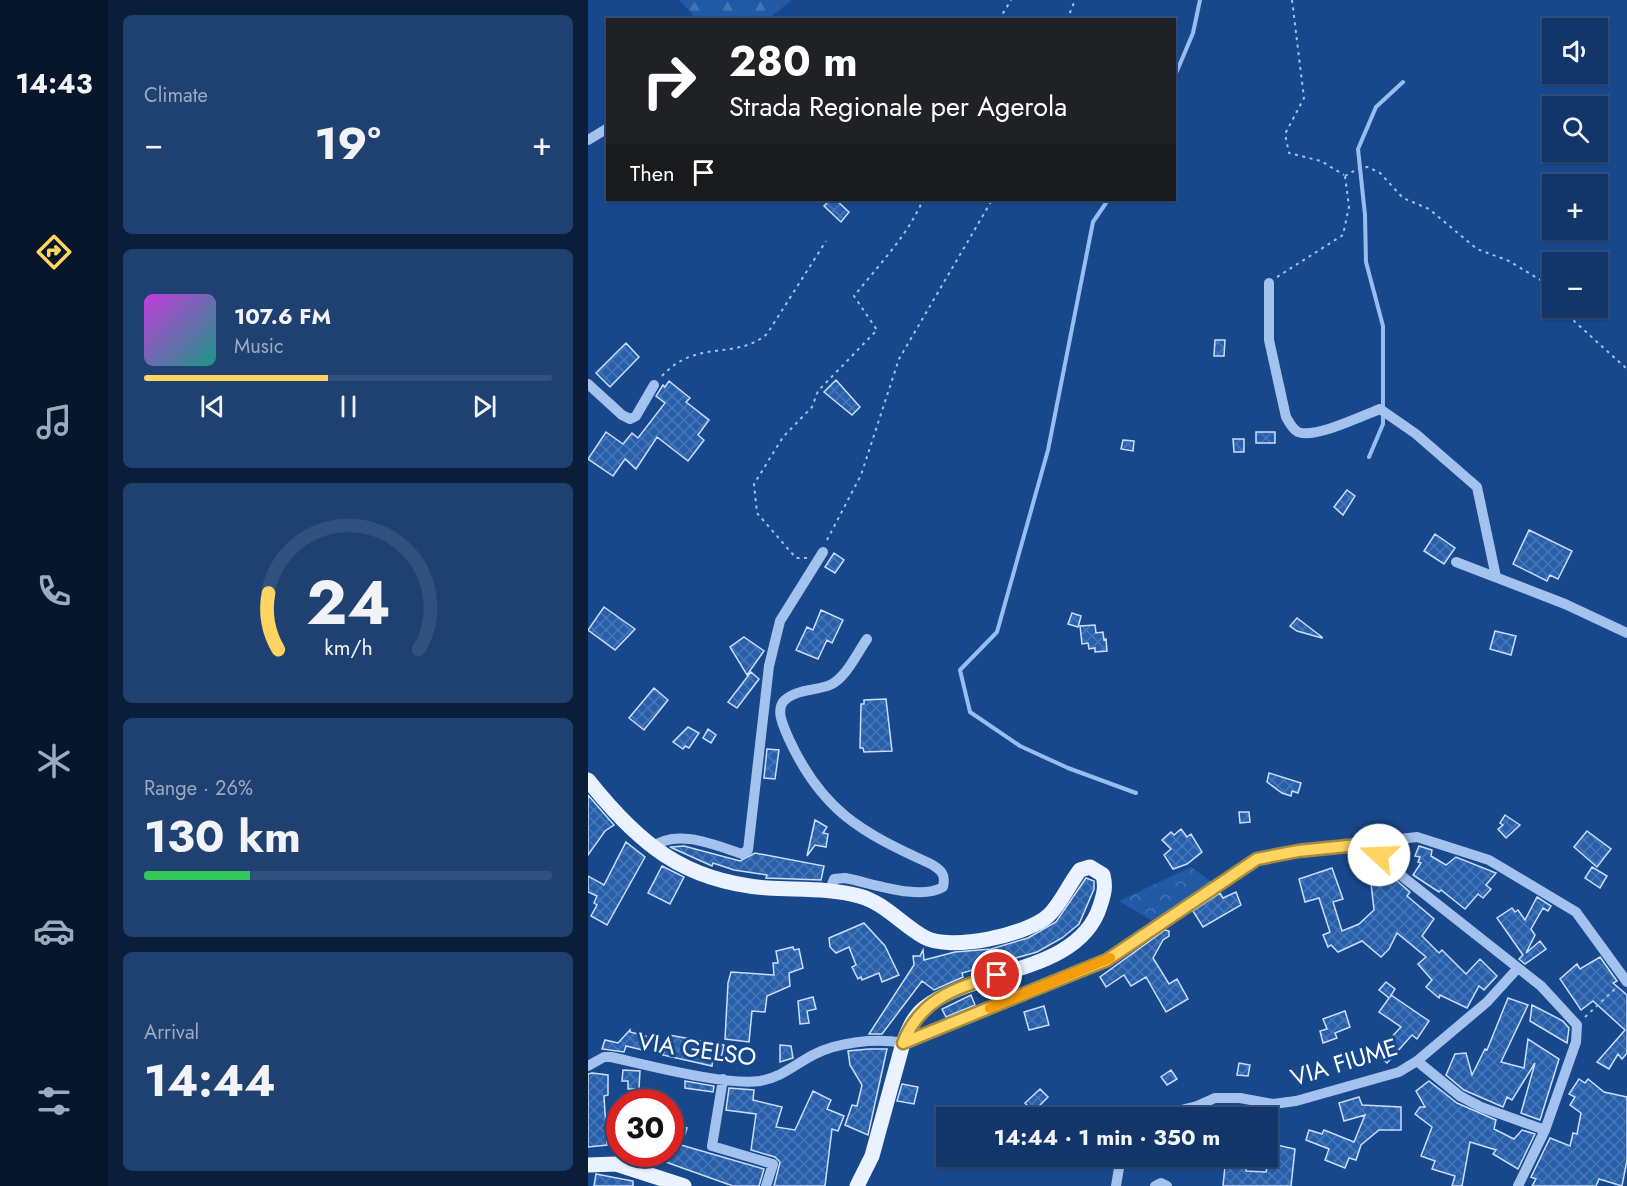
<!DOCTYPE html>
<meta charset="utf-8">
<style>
body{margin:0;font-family:Jost,sans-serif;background:#1f4171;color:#f1f3f6;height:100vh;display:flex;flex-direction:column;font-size:22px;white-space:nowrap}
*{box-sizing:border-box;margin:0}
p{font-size:20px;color:#9cabc0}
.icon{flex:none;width:33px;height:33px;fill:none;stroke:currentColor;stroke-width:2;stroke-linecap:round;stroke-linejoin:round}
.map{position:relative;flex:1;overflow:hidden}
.panel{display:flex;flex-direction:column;gap:15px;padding:15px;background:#0a1e3a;width:480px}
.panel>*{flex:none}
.banner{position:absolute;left:18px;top:18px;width:570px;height:183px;border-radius:0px;box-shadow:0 2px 4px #0004,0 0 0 2px #31507d;background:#202124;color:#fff;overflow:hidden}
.fabs{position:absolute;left:954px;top:18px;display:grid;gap:12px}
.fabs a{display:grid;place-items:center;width:66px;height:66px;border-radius:0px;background:#123669;box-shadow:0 2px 4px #0004,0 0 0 2px #31507d;font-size:30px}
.speed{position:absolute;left:18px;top:1089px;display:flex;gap:12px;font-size:30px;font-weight:700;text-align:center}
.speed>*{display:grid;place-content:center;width:78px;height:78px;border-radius:50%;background:#123669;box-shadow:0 2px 4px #0004,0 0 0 2px #31507d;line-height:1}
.speed .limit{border:9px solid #d22;background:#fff;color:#111}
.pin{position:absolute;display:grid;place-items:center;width:51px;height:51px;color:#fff;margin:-26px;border:3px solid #fff;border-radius:50%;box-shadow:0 2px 6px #0007}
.me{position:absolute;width:66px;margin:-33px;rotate:290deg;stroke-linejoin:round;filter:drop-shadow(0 0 4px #0008)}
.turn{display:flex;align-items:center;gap:21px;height:126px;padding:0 24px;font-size:27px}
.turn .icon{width:78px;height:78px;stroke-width:2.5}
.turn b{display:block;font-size:42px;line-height:51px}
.then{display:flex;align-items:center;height:57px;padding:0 24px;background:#0003;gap:12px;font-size:22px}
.big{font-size:45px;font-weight:700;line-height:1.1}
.panel .card{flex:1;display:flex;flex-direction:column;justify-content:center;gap:9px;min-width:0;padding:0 21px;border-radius:9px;background:#1f4171}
.panel .dial{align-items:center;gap:0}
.dial svg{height:156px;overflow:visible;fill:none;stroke:#31507d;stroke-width:7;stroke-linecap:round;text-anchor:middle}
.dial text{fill:#f1f3f6;stroke:none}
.song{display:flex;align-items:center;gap:18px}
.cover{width:72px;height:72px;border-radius:9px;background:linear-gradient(135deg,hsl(290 70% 55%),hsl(170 70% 35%))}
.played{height:6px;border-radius:3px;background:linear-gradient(90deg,#ffd460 45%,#31507d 45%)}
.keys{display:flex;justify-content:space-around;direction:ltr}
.heat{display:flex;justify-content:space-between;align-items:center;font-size:33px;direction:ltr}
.charge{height:9px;border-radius:4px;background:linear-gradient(90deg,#34c759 26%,#31507d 0)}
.trip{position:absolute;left:348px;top:1107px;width:342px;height:60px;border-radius:0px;background:#123669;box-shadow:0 2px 4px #0004,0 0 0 2px #31507d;font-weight:700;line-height:60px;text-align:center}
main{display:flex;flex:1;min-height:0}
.tab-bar{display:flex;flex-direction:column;width:108px;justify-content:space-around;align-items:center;background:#07162a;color:#9cabc0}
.tab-bar .icon{width:42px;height:42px}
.tab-bar .current{color:#ffd460}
.tab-bar b{font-size:27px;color:#f1f3f6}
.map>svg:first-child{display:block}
</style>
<main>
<nav class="tab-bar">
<b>14:43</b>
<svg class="icon current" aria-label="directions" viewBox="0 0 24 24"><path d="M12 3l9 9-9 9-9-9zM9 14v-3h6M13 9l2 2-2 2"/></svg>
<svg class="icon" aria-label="music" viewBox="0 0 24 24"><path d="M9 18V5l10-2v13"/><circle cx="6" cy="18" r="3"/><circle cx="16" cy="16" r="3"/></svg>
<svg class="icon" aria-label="phone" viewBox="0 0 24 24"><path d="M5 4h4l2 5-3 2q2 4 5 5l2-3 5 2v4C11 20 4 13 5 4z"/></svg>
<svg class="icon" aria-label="climate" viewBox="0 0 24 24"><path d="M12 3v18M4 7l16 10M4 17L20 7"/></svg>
<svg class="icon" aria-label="car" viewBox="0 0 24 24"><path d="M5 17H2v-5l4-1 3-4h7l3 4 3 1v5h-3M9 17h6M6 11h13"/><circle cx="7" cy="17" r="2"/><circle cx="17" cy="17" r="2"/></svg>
<svg class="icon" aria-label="filters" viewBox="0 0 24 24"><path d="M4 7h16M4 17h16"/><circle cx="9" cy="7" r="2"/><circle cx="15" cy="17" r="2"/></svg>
</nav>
<section class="panel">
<div class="card"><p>Climate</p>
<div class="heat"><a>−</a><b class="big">19°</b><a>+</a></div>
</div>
<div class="card">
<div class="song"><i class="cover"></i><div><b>107.6 FM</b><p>Music</p></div></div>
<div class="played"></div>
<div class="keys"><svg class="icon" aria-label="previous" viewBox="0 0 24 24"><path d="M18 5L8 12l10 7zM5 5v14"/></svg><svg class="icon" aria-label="pause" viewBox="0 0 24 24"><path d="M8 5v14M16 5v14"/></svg><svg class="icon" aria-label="next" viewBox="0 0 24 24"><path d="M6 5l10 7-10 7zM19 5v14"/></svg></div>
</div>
<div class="card dial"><svg viewBox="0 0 100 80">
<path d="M14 69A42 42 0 1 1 86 69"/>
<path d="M14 69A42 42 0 0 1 9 40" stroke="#ffd460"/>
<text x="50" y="56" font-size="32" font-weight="700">24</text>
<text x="50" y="72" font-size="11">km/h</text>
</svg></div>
<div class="card"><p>Range · 26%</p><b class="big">130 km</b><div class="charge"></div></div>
<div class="card"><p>Arrival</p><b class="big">14:44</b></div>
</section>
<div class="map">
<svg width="1039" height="1186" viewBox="0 0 1039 1186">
<defs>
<pattern id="forest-firs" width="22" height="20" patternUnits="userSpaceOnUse" patternTransform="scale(1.5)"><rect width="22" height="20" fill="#215aa5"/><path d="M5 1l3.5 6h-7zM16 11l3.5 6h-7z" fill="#4273b2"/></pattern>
<pattern id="park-crowns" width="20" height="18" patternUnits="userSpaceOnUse" patternTransform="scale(1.5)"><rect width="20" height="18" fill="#215aa5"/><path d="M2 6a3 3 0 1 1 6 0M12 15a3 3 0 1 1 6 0" fill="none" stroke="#4273b2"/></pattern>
<pattern id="building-cross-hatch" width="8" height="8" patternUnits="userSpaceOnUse" patternTransform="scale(1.5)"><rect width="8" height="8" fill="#275faa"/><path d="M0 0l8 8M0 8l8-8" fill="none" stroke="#4777b7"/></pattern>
</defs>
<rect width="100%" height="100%" fill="#18488c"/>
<!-- forest -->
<path fill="url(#forest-firs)" d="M91,0H204L180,19L110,20Z"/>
<!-- park -->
<path fill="url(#park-crowns)" d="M603,867L632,888L575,927L531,901Z"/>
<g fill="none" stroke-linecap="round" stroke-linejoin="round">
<!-- stream -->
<path stroke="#96bef1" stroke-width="4" d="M586,78L605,33L612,0
M520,200L505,222L460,450L409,632L372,670L382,712L432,746L480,768L548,793
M795,407V326L778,262L777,215L770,149L788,107L815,82
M781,457L795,424V414"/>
</g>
<!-- building -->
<path fill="url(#building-cross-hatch)" stroke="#c9defa" stroke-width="1.5" d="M242,200H248L261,212L253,222L236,206Z
M627,340H637L636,356H626Z
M38,343L51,357L22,387L8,373Z
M248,380L272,407L264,415L236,392Z
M81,381L102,398L98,402L121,420L110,435L116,440L100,461L69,437L48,469L37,459L25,476L0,459L18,432L35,444L44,433L50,438L77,403L68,396L75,385L77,387Z
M668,432H687V443H668Z
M645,439H656V452H646Z
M535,440L546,441L545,451L533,449Z
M759,490L767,496L755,515L746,507Z
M941,530L984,551L970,579L962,575L959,581L925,564Z
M847,534L867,548L856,564L836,551Z
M246,553L256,560L247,573L237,567Z
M16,607L47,629L27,650L0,630Z
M233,610L255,620L244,643L239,640L230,659L208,650L219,627L225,630Z
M484,613L493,616L490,627L480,624Z
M709,618L734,637V638L709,631L702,626Z
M507,625L508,633L515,632L516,640L518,639L519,651L507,652V648L501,649L500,643L494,644L492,626Z
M907,631L928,636L923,655L902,649Z
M156,637L176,651L159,675L142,647Z
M163,672L171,679L149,708L140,702Z
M66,688L80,700L56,730L41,718Z
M298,699L304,751L276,752L275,748H272L273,704H276V700Z
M100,727L111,733L101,748L97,746L95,749L85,742Z
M120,729L128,735L123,743L115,738Z
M179,749L191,750L187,779L176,778Z
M681,773L713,783L710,793L704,791L703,796L694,793L679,782Z
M0,795L26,825L17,831L0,855Z
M651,812H661L662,822L652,823Z
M917,815L932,825L918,838L910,829L915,825L912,823Z
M227,820L239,827L235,833L240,834L238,847L227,845L219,856Z
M593,829L599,837L603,834L614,852L599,864L585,869L576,855L583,849L574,840L583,832L586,835Z
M999,831L1023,849L1009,867L986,847Z
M38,842L57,857L19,925L3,916L9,905L6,903L9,896L0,892V876L16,885Z
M96,846L152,861L167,853L236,866L233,880L178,878L179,875L146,870L125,863L124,866L82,847Z
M831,846L844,850L843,856L858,865L868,857L908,873L898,885L903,889L895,898L890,894L877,909L853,890L851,892L825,875L833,863L830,862L832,857L827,856Z
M780,856L822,892L819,896L846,919L834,936L851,953L854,950L878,974L892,959L909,976L896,990L891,986L879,1008L852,995L851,998L838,987L844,980L830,964L838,957L809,933L801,949L793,957L774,941L750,952L743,945L740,947L735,935L742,932L731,898L717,902L711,879L744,868L755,899L745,902L754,931L771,924L786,910Z
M74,866L96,877L82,904L60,893Z
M1004,867L1019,876L1012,888L997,878Z
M498,878L506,881V889L491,924L474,938L449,952L374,973L375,977L346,990L334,981L294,1034H281L326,965L325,956H332L335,950L336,960L367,952L403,949L440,938L468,922Z
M648,892L653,905L615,927L605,911L632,893L635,898Z
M949,897L963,906L960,911L955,908L943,929L947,935L938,953L952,941L958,949L937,964L931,959L935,955L909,918L924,908L927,912L930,910L937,920Z
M276,923L297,946L311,975L294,982L291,973L274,980L273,977L270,979L264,967L268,965L261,947L248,953L242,947L241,938Z
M577,930L581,931V936L575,940L565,958L581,984L589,979L600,999L578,1012L558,977L543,986L536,975L518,987L512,977Z
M205,947L206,950L211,949L215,968L201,973L202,986L179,996L177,1012L164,1011L161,1042L137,1039L140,983L143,972L186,975L185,963H190L188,951Z
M1012,957L1029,981L1025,983L1039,995V1053L1034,1059L1030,1054L1021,1069L1009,1062L1037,1030L1005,1001L993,1010L972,979L989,964L992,969Z
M798,982L807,989L802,997L803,995L841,1021L829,1039L824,1035L799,1063L788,1054L813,1027L791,1012L801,998L791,990Z
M383,995L387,1005L358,1017L354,1009Z
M225,997L228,1009L219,1011L221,1023L212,1024L210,1001Z
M920,998L940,1005L913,1062L936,1068L940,1039L971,1059L952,1120L933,1113L947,1063L924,1100L919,1097L915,1107L876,1090L858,1075L867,1054L878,1053L884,1075L897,1049L899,1050Z
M944,1005L975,1021L981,1028L979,1043L942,1021Z
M456,1006L461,1025L441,1030L436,1012Z
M757,1011L762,1027L747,1033L749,1038L735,1043L732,1031L739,1029L735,1019Z
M42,1030V1032L58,1036L55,1050L38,1046L36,1052L14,1049L17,1040L30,1043Z
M81,1035L136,1045L133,1059L125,1058L124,1066L75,1055Z
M192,1045L203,1046L205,1058L192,1062Z
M281,1049H299L280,1135L257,1125L264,1105L269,1106L274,1085L262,1065L260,1051Z
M651,1063L662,1065L660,1076L649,1075Z
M35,1070L52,1071L51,1089H40V1081H34Z
M583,1070L589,1079L579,1085L573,1077Z
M4,1073L20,1075V1095L16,1096L19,1145L0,1147V1074Z
M991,1079L997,1083L1000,1079L1016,1092L1039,1097V1160L1034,1186L1011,1179L1008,1186H944L948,1179L943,1177L962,1138L982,1146L985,1133L989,1134L993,1113L982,1105L987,1097L981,1094Z
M97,1081L126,1086L125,1092L97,1088Z
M841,1081L869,1103L908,1120L906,1129L926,1139L934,1130L947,1134L930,1169L905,1154L908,1150L882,1142L874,1186H864L867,1176L844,1169L847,1161L833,1156L844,1127L827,1114L832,1107H837L828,1091Z
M314,1084L330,1087L326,1104L309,1101Z
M141,1088L166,1090L165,1100L194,1107L188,1127L207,1130L225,1091L243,1100L239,1109L256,1116L250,1131L244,1129L237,1186H186L192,1162L187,1157L163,1150L168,1114L138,1110Z
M452,1089L460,1097L445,1112L437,1103Z
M771,1097L774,1105L813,1107V1130H791L773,1145L768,1160L761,1158L757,1168L737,1160L741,1149L718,1140L721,1130L734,1134L736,1130L766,1142L777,1115L756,1121L751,1103Z
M82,1122L99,1128L93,1145L176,1169L171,1186H145L58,1155L82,1154Z
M684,1144L707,1149L703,1186H635L638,1156H659L658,1171L678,1172Z
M8,1174L45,1181V1186H6Z"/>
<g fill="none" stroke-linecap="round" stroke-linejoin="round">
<!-- path -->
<path stroke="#a3c3ee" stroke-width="2" stroke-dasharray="3 4.5" stroke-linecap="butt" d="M704,0L716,98L697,134L701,153L733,161L756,175
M411,20L423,0
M479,20L487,0
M757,176L771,168L780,167L792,173L815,198L841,209L889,249L921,261L964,287
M689,277L755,235L761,207L757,176
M977,308L987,322L1039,369
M74,376C109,338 147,361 179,334L238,241
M239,540L273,475L311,359L404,200
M219,558H208L169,513L166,484L195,437L224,407L230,391L289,330L266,296C291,265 319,236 335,200
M997,1017L1028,988"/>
<!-- minor -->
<path stroke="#a3c3ee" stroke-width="10" d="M0,140L20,128
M681,283V340L698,417C701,422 704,429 710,432C726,439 774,416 792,409L828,434L889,487L908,577
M0,384L34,415L42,419L48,416L66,385
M868,562L977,604L1039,633
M779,844L815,877L953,986L989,1025L988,1042L957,1130L930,1186
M64,847C89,828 127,845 154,854L160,850L181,666L192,621L235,552
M241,892L246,879L257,878C284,883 331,901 355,887C358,874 353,870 343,864C272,832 233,810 200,737C196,727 188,712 195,702C206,689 228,691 242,685C258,678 269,653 279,639
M829,1061L872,1096L893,1107L957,1130
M0,1066L16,1057H23C59,1065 138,1086 172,1081C194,1077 206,1065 225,1055C249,1042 288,1038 315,1043L519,960L669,859L710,851L829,837L901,860L988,912L1039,982
M135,1079L124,1146L185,1164L178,1186
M562,1118L609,1106L627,1098H652L685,1104L708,1101L811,1072L829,1061L899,1002L929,969
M528,1186L533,1156
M567,1186L573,1183L579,1186"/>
<!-- major -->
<path stroke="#eaf2ff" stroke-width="15" d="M0,780C50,843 96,882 180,888C210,890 242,888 271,896C297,903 313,924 336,937C362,952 440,935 461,915C474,902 481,884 492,870L502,867L515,875C518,887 516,894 512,906C491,974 386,968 336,1008C325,1017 320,1030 315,1043L284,1156L269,1186
M0,1165L28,1164L96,1186"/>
</g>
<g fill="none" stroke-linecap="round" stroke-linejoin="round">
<defs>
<path id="route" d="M409,975C367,989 333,998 315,1043L519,960L669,859L710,851L779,844L791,855"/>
</defs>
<!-- route casing -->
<use href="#route" stroke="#a68a3e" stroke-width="15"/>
<!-- route -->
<use href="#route" stroke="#ffd460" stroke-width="10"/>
<!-- slow -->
<path stroke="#f59e0b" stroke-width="10" d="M402,1008L522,958"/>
</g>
<g text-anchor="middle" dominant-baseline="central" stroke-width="6" stroke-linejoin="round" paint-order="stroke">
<!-- street labels -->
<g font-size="24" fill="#fff" stroke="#18488c">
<text transform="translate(109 1049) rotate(8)">VIA GELSO</text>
<text transform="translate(756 1062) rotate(-17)">VIA FIUME</text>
</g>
</g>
</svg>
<div class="fabs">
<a><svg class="icon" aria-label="sound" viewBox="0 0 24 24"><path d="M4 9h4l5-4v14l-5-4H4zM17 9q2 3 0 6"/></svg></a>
<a><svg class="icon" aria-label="search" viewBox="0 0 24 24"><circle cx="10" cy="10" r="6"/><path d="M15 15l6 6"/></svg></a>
<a>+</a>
<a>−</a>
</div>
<div class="speed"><div class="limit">30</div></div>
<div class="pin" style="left:409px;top:975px;background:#d93025"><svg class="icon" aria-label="arrive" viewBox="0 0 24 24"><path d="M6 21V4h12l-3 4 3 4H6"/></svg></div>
<svg class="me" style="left:791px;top:855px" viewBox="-20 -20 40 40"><circle r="19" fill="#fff"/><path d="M0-13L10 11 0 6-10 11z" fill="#ffd460"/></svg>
<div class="trip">14:44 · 1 min · 350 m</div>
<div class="banner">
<div class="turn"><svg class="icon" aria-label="right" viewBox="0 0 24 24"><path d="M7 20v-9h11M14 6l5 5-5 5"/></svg><div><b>280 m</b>Strada Regionale per Agerola</div></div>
<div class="then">Then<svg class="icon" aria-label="arrive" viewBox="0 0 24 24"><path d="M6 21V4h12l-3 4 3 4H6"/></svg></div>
</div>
</div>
</main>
